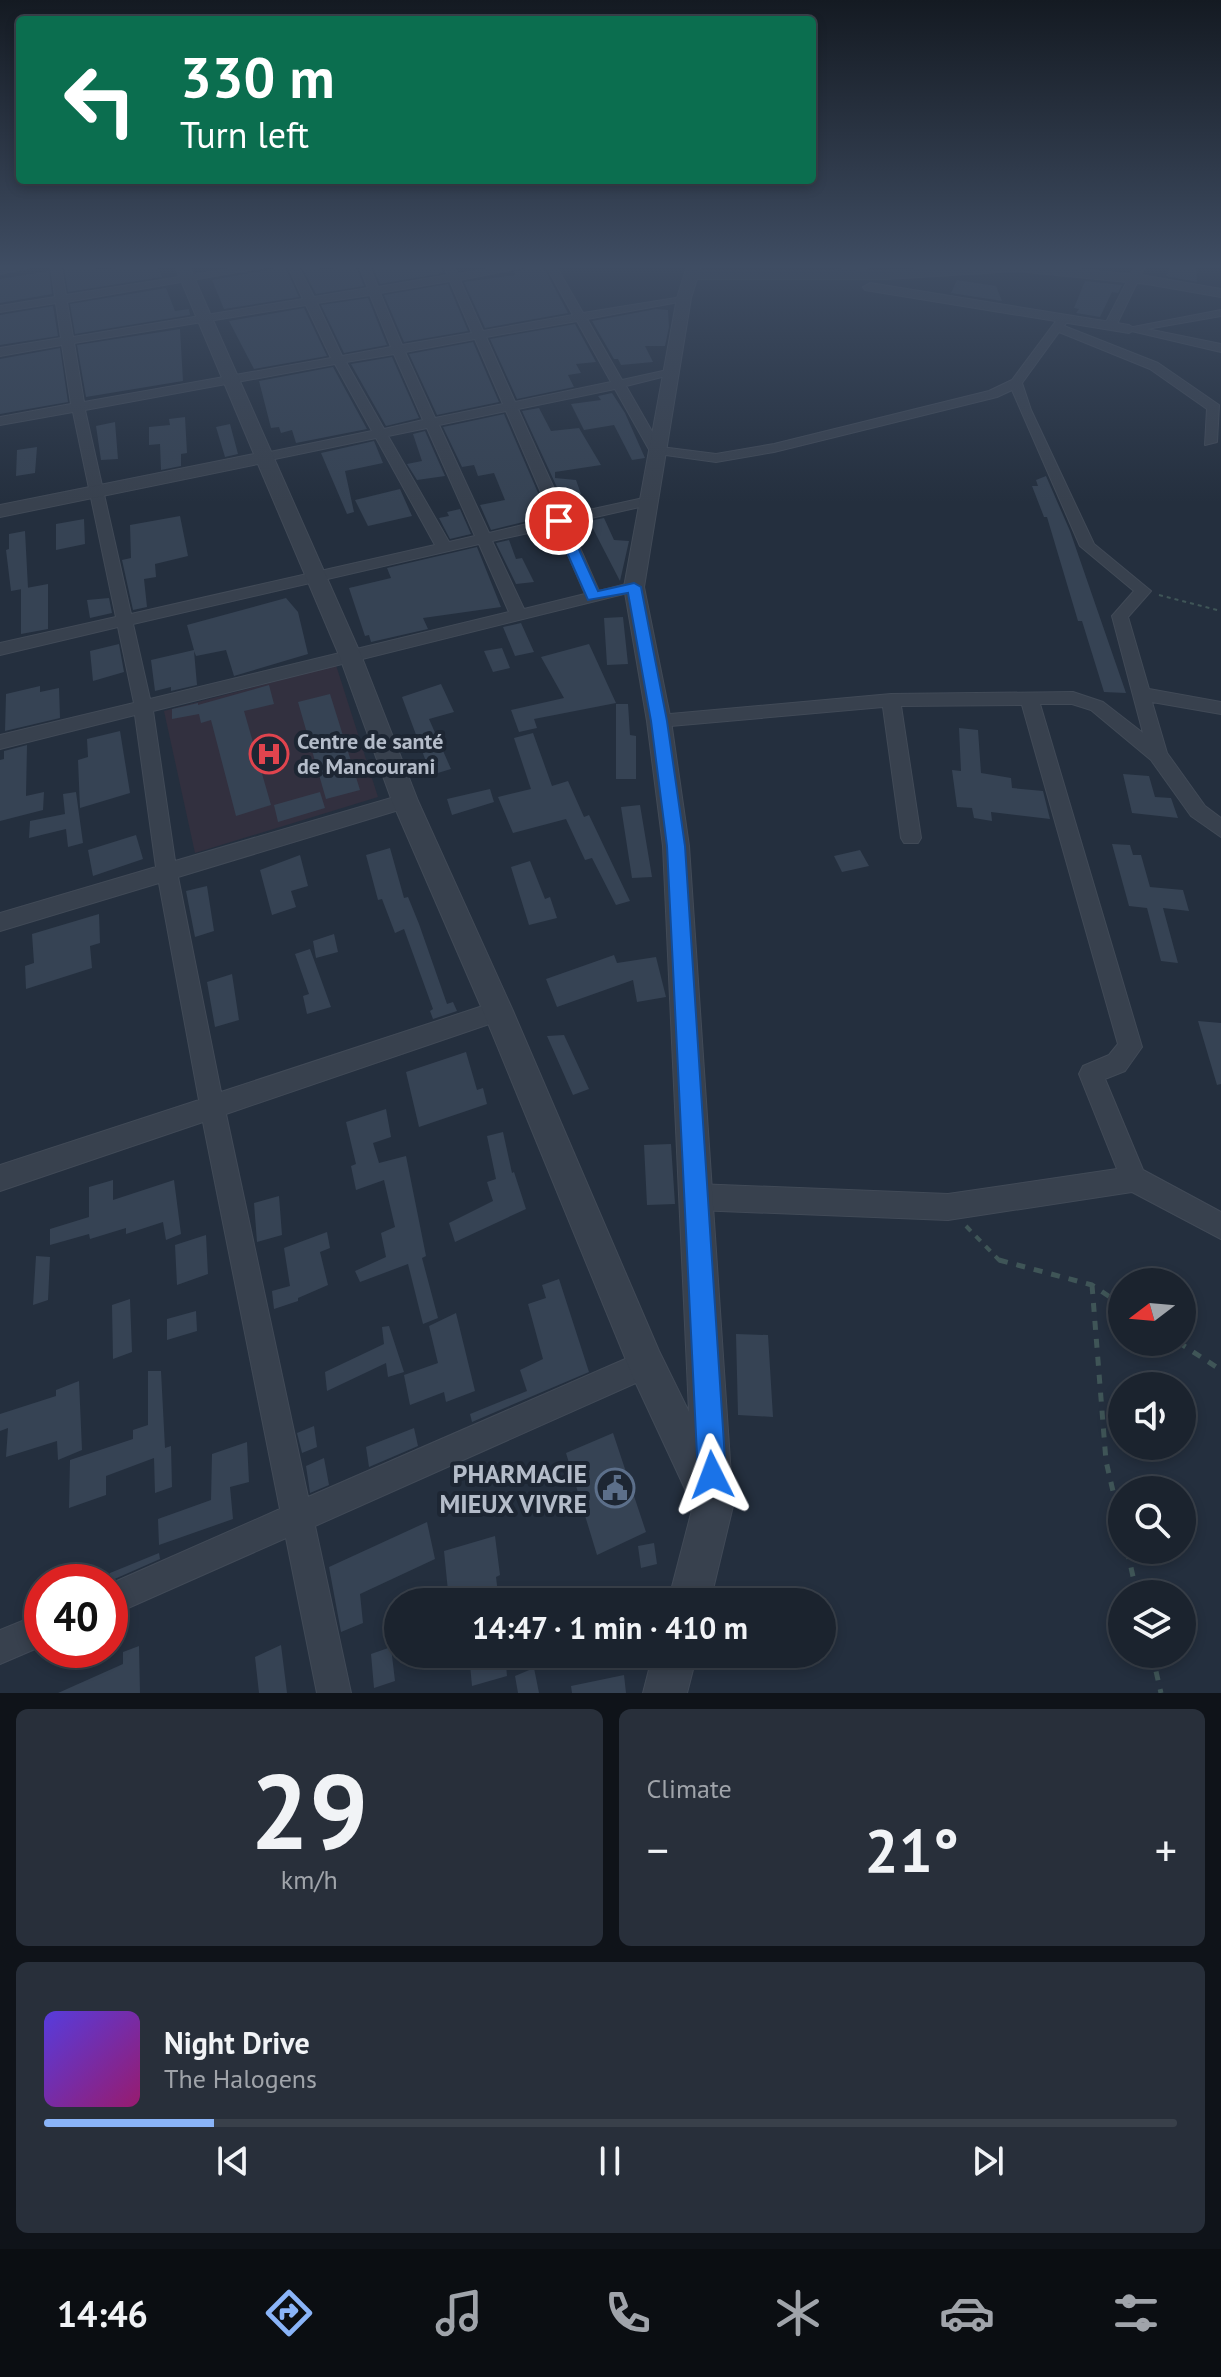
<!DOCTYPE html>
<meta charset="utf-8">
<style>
body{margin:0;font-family:"PT Sans",sans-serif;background:#282f3a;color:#f1f3f6;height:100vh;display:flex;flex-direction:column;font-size:30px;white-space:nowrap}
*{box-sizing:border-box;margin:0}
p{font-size:26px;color:#a0a4aa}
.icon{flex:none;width:44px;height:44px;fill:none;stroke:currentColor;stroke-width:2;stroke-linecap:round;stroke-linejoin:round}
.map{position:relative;height:1693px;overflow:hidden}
.side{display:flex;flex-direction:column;gap:16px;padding:16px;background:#0f1319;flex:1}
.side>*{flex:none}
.guide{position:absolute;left:16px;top:16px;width:800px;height:168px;border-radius:8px;box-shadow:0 4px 12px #0003,0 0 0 2px #39404a;background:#0b6e4f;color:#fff;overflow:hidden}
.needle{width:52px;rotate:254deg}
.tools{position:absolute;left:1108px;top:1268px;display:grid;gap:16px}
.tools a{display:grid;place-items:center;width:88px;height:88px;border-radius:50%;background:#1b232e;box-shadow:0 4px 12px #0003,0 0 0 2px #39404a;font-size:40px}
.speed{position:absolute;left:24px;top:1564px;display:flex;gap:16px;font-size:40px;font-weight:700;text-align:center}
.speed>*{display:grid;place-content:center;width:104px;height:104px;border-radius:50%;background:#1b232e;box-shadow:0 4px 12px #0003,0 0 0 2px #39404a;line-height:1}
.speed .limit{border:12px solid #d22;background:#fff;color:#111}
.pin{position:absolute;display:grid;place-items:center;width:68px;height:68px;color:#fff;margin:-34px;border:4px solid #fff;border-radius:50%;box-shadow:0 2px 8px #0007}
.me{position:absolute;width:88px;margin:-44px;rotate:357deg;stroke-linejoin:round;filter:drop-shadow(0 0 6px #0008)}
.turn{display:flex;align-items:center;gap:28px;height:168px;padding:0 32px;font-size:36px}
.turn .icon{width:104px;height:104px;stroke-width:2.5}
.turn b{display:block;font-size:56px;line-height:68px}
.big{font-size:60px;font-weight:800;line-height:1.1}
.side .widget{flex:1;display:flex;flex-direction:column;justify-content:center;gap:12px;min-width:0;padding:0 28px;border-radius:12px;background:#282f3a}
.side .dial{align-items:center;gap:0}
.dial b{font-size:104px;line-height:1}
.song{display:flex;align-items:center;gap:24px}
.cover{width:96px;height:96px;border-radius:12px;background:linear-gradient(135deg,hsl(250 70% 55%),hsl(320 70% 35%))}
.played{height:8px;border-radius:4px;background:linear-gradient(90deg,#8ab4f8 15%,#39404a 15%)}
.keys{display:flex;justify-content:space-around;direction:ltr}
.heat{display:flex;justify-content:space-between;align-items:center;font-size:44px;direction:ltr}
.side .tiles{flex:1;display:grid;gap:16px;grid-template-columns:1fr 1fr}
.widget:last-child{grid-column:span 2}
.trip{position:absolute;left:384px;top:1588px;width:452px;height:80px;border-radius:40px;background:#1b232e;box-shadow:0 4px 12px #0003,0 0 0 2px #39404a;font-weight:800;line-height:80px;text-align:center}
.tab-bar{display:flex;height:128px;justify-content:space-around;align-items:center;background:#0b0e12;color:#a0a4aa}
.tab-bar .icon{width:56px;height:56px}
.tab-bar .on{color:#8ab4f8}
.tab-bar b{font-size:36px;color:#f1f3f6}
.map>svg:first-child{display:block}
</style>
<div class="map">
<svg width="1221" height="1693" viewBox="0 0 1221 1693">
<rect width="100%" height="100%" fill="#242f3e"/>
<!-- medical -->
<path fill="#32303f" d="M336,665L378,797L195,853L164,711Z"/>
<!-- building -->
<path fill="#364354" d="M80,266H93L97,269L158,266L162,277L68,292L64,268Z
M275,266H285L299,297L224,309L212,280L273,269Z
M301,266H319V270L356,266L364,286L316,294Z
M372,266H441L444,273L380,284Z
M532,266H543L568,313L485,328L464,282L516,275L514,272Z
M1171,266H1196L1197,282L1166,276Z
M49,271L52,294L0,303V279Z
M957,280L996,286L1002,301L951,293Z
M1085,281L1122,285L1118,293L1112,292L1100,317L1076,313L1079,309L1074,308Z
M448,284L468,331L404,342L384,295Z
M166,288L175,311L189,309L190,315L75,334L70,304Z
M368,298L387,345L344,353L321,305Z
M53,306L58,336L0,345V315Z
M304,308L327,356L254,369L229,321Z
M656,309L668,310L669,327L665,346H645L653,362L621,365L618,359H614L592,321Z
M575,324L596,362L576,364L581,373L568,375L574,387L517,399L490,339Z
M180,329L183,381L86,397L77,345Z
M473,342L499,402L437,415L409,354Z
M60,348L68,402L0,414V359Z
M392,357L419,418L386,426L351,364Z
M333,367L367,429L296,443L292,430L281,433L279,427L271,428L259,381Z
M612,393L625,413L645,458L632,460L614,425L584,430L571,404L601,400L598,396Z
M539,408L551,431L579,428L601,465L555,472V478L576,480L581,494L561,496L522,411Z
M504,414L548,516L491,530L480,505L505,500L494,473L478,476L474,465L462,467L443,427Z
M185,417L187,453L181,454V466L161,470L160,444L149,445V427L170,425L169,419Z
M115,422L118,459L101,460L96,426Z
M230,424L238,454L225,457L216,427Z
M425,431L445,476L417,480L407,464L422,461L413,434Z
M374,441L383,463L345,471L354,512L347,514L321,453Z
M37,447L35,473L16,476L17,450Z
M1046,476L1070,531L1126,693L1104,692L1082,621H1078L1047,517H1044L1032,486H1038L1036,480Z
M400,489L412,516L368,526L355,500Z
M460,509L471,534L450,539L439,518L449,516L447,512Z
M180,516L188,556L155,564L156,577L144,579L147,607L133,610L122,560L131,558L130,525Z
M604,518L614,540L629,541L620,581L589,521Z
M84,519L85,544L56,550V524Z
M25,531L28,588L11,591L6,550L9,549V534Z
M509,540L516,559L522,558L534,582L516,584L496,543Z
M477,547L501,607L423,618L428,629L371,642L369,635L365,636L349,588L391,578L387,568Z
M48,584V629L21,634V589Z
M109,598L112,613L90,618L87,600Z
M286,598L298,612L308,654L234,676L226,650L196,656L194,651L197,685L171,691V687L155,691L151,660L194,650L187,625Z
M623,617L628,664L607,665L604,618Z
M521,623L534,652L515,656L503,627Z
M119,644L124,672L93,681L90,651Z
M589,644L616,703L534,719L537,728L519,732L511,710L564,698L541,657Z
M502,648L510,668L493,672L484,651Z
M441,684L454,712L429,719L451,769L431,775L402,697Z
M269,685L274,704L244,711L271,805L236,816L211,720L201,723L199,714L172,719V709L198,703V705Z
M40,686V692L59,688L60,718L5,731L6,694Z
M330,694L360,790L326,799L298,702Z
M616,704H628L630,735L636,736V779H616Z
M959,728L978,730L981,773L1011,778L1012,788L1043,791L1050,819L991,812L992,821L974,818L972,808L957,807L952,770L961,771Z
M120,731L130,793L80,808L78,760L88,757L87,739Z
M533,733L552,786L568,781L584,817L589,815L630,901L616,905L592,858L585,860L566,819L513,833L498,797L531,789L514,738Z
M27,745L26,796L44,792L43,810L0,821V760L4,759V751Z
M1123,774L1149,776L1155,797L1171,798L1178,818L1132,813Z
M490,789L494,802L452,815L447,799Z
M76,792L83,843L68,847L66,829L29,838L30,821L65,814L63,794Z
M320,792L325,808L278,822L274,805Z
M640,805L652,877L632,878L621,807Z
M136,835L143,859L93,876L88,850Z
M1112,844L1130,845L1133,855H1141L1150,887L1183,890L1189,911L1163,908L1178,963L1161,961L1147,908L1129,906Z
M390,848L404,898L408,897L419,924L447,1004L453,1002L457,1011L433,1019L430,1011L433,1009L404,929L395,933L382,899L378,900L366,855Z
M860,850L869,866L842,872L834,856Z
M300,855L308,886L291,891L296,907L272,915L260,870Z
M530,861L545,899L550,897L557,918L529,925L511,867Z
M207,886L214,931L195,937L186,891Z
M99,914L100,943L90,946L92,968L26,989L25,966L34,963L32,934Z
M334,934L338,952L316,958L313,941Z
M310,949L331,1007L307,1014L303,996L309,994L295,954Z
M614,955L617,963L656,957L666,997L637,1002L633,980L557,1007L546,979Z
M232,974L239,1020L215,1027L207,982Z
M1198,1021L1221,1023V1084L1217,1085Z
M564,1035L589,1089L573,1095L547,1036Z
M466,1052L477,1090L483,1088L487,1104L419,1127L406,1072Z
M386,1109L391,1137L373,1143L379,1163L406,1156L426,1256L422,1258L438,1318L423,1324L408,1264L360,1282L355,1271L386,1257L381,1233L395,1227L384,1180L356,1190L351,1166L356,1164L346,1122Z
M503,1132L512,1173L514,1172L526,1209L455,1242L449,1223L493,1201L487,1182L496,1179L487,1136Z
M671,1144L675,1204L647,1205L644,1145Z
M113,1180V1200L174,1180L181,1234L166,1240L163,1222L126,1234V1228L90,1239L89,1234L50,1245V1229L89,1217V1187Z
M279,1196L282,1235L257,1242L254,1203Z
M327,1232L330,1248L320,1252L328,1285L298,1298V1301L274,1309L272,1291L290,1286L284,1248Z
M206,1235L208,1274L177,1285L175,1245Z
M36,1256L50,1257L48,1300L33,1305Z
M559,1279L589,1372L472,1422L470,1414L527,1391L520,1370L543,1359L528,1304L546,1298L542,1285Z
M130,1299L132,1352L113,1359L112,1305Z
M196,1311L197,1331L167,1340V1319Z
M456,1313L475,1391L446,1402L444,1392L410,1405L404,1375L438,1363L429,1326Z
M389,1326L404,1372L388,1377L386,1363L327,1391L325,1372L384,1344L382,1327Z
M736,1334L768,1335L773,1417L738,1415Z
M148,1371H161L165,1448L171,1446L172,1487L155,1493L154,1458L106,1476V1495L69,1508L70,1460L133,1439V1430L148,1425Z
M79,1381L82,1450L58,1460L57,1441L6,1457L8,1428L0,1431V1414L56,1396V1390Z
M314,1426L317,1447L302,1453L297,1433Z
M414,1428L418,1446L369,1467L366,1447Z
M613,1433L646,1532L597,1555L566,1453Z
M247,1442L249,1482L230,1487L233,1519L159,1545L158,1519L211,1500L212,1454Z
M324,1458L329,1485L310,1493L306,1466Z
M427,1522L435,1559L360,1594L363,1623L341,1632L329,1567Z
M495,1536L500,1575L496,1577L499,1602H464L462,1587L448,1591L444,1551Z
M654,1543L657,1564L641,1568L638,1546Z
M159,1553L160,1559L110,1581V1573Z
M281,1645L287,1693H259L255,1657Z
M139,1646L140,1693H58L123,1664V1652Z
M391,1647L395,1681L374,1688L371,1654Z
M469,1654H505L507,1676L472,1686Z
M534,1668L539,1693H518L515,1676Z
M624,1675L626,1693H572L571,1686Z"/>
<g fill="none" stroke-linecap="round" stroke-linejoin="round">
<defs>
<path id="minor" d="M12,266H35L0,274V268Z
M51,266H61L66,295L249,266H272L67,302L73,337L303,299L288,266H298L314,297L368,288L359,266H369L378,287L448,275L444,266H454L458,274L506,266H529L460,280L483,331L573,315L546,266H556L583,313L688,296L690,298L684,301L587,319L622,380L672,369L678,373L626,386L661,447L716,454L774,444L989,391L1012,380L1059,317L1063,316L1069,319L1064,326L1158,363L1219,405L1217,442L1205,445L1207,409L1150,369L1059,332L1022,383L1031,410L1094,544L1151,591L1128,617L1149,689L1221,702V714L1152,702L1167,753L1205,806L1221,818V837L1191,816L1151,760L1091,710L1072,704H1040L1142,1047L1125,1071L1105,1079L1143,1170L1221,1212V1239L1132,1192L948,1220L696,1210L687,1206L683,1197L687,1188L696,1184L948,1194L1117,1169L1079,1074L1083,1066L1109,1055L1118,1044L1022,705L901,706L921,838L918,843H904L901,838L883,707L659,727L650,721L659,715L891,694L1073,692L1103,702L1143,733L1112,616L1134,591L1080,546L1012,390L997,397L774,452L716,462L651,453L615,389L518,409L566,515L648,497L655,501L653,504L569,523L599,591L634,582L642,587L640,590L153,711L175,861L405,794L412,796L415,801L412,806L178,877L221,1092L498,1001L506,1004L509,1011L506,1018L498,1021L226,1114L308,1497L646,1350L656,1354L660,1364L656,1374L315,1526L351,1693H317L286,1538L110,1616V1584L280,1509L203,1122L0,1191V1165L199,1100L159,883L0,931V913L156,867L135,715L0,749V735L134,703L118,627L0,655V643L116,617L73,412L0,425V417L71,404L62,345L0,356V348L61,338L56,303L0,312V306L55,297ZM450,281L472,333L402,345L380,293ZM370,295L391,347L342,356L317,303ZM306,305L331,358L84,402L74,343ZM577,321L611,382L515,402L486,337ZM475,339L503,404L435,418L405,352ZM394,354L423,420L384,429L346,362ZM335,364L372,431L265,453L258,457L265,461L376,438L435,545L131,614L85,410ZM506,411L552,518L489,533L439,425ZM427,428L475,536L449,542L388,436ZM556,527L585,594L524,609L492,541ZM479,544L509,612L150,699L133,624Z
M855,266H875L819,279L814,276Z
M1135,266H1145L1116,326L1106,328L1104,326Z
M1221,310V316L1147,329L1221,344V352L1123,329Z
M42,1613V1646L0,1664V1630Z"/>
<path id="tertiary" d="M175,266H189L361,655L418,801L513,1011L659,1351L689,1412L663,846L647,721L624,587L677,298L687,266H701L699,271H887L970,266H1046L1147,276L1221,289V297L1147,284L1017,271L887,279H697L691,298L644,587L671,721L689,846L733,1506L710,1602H668L693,1506L633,1377L483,1011L392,801L339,655L258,464L0,517V505L254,454Z
M870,283L1129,325L1136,329L1129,333L865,290L863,287Z
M653,1654H697L687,1693H643Z"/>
</defs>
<!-- minor casing -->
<use href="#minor" stroke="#414a57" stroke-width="2"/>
<!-- tertiary casing -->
<use href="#tertiary" stroke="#414a57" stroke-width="2"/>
<!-- path-far2 -->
<path stroke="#3f5557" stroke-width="2" stroke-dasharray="4 4" stroke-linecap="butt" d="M1159,595L1221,611"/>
<!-- path-far1 -->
<path stroke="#3f5557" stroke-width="4" stroke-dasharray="7 7" stroke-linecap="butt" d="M966,1226L999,1260L1007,1262"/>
<!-- path -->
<path stroke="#3f5557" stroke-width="5" stroke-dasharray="9 9" stroke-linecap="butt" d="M999,1260L1092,1285L1122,1305
M1092,1285L1106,1461L1122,1530
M1178,1342L1221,1370
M1127,1550L1137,1594
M1152,1654L1161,1693"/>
<!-- minor -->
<use href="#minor" fill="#38414e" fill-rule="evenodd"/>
<!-- tertiary -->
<use href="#tertiary" fill="#38414e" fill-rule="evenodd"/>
</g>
<!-- sky -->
<linearGradient id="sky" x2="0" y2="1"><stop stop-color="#141a22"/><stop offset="0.53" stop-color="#3f4d63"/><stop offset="1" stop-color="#3f4d63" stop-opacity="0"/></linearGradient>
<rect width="1221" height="503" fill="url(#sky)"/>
<!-- route -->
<path fill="#1a73e8" stroke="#114b97" stroke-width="2" d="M559,517L566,521L598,591L634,583L641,587L667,721L685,846L726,1475L722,1485L712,1489L702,1485L698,1475L667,846L651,721L628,593L588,600L553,521Z"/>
<!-- icons -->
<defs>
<symbol id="hospital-ring" viewBox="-11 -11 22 22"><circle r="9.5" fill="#1d2633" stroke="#e0444e" stroke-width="1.5"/><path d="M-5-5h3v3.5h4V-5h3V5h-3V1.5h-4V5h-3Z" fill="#e0444e"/></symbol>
<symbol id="civic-ring" viewBox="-11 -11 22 22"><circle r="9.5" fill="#1d2633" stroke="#5c6f8a" stroke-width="1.5"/><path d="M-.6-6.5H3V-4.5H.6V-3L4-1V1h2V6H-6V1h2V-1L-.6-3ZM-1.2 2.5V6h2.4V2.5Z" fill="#5c6f8a"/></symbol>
</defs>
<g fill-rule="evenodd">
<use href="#hospital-ring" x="247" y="732" width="44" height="44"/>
<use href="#civic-ring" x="593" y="1466" width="44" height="44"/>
</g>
<g text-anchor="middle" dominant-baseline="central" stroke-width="8" stroke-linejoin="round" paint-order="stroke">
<!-- poi labels -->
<g font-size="22" font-weight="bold" fill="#b4bcc9" stroke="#1d2633" text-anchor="start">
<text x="297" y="741">Centre de santé<tspan x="297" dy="25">de Mancourani</tspan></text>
</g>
<!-- near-poi labels -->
<g font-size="26" font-weight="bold" fill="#b4bcc9" stroke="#1d2633" text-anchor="end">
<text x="587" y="1473">PHARMACIE<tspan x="587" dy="30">MIEUX VIVRE</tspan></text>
</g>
</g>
</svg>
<div class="tools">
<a><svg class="needle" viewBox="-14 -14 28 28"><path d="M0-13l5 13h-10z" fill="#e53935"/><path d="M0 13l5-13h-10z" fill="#a0a4aa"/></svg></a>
<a><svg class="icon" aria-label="sound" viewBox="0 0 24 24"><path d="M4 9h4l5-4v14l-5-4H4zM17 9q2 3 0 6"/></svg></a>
<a><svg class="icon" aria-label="search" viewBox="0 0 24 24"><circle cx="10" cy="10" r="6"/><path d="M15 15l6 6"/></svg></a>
<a><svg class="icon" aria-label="layers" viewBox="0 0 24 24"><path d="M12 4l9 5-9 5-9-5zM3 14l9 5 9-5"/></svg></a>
</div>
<div class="speed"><div class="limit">40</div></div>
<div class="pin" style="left:559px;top:521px;background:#d93025"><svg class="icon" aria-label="arrive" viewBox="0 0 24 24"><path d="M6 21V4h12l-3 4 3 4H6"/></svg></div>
<svg class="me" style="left:712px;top:1475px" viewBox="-20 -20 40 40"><path d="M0-17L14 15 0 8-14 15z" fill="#1a73e8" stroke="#fff" stroke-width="4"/></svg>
<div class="trip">14:47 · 1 min · 410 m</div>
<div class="guide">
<div class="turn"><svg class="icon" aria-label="left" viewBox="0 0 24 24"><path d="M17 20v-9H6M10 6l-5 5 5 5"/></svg><div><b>330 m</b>Turn left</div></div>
</div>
</div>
<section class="side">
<div class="tiles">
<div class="widget dial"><b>29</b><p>km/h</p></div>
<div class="widget"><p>Climate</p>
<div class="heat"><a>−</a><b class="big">21°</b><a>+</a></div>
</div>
<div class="widget">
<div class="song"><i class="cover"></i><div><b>Night Drive</b><p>The Halogens</p></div></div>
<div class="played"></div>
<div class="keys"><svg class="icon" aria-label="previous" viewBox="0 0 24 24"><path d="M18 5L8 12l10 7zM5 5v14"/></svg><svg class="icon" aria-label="pause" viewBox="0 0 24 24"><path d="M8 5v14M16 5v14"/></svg><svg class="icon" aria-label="next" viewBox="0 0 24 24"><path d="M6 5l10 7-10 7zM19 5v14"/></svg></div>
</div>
</div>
</section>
<nav class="tab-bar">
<b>14:46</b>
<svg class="icon on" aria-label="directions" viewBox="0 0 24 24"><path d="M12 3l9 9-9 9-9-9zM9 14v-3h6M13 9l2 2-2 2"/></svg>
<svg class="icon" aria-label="music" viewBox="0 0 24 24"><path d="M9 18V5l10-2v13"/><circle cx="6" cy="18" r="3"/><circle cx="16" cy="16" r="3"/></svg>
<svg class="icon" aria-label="phone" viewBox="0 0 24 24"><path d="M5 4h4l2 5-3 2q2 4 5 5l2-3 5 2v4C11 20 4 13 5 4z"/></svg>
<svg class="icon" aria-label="climate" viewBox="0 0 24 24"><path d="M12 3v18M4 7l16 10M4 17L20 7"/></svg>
<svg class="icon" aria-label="car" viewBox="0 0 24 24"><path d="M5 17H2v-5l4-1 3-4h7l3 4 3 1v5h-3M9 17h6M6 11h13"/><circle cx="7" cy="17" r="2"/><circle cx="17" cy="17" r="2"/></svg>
<svg class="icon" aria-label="filters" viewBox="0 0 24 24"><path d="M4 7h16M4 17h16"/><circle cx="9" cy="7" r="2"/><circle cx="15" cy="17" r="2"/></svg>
</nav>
